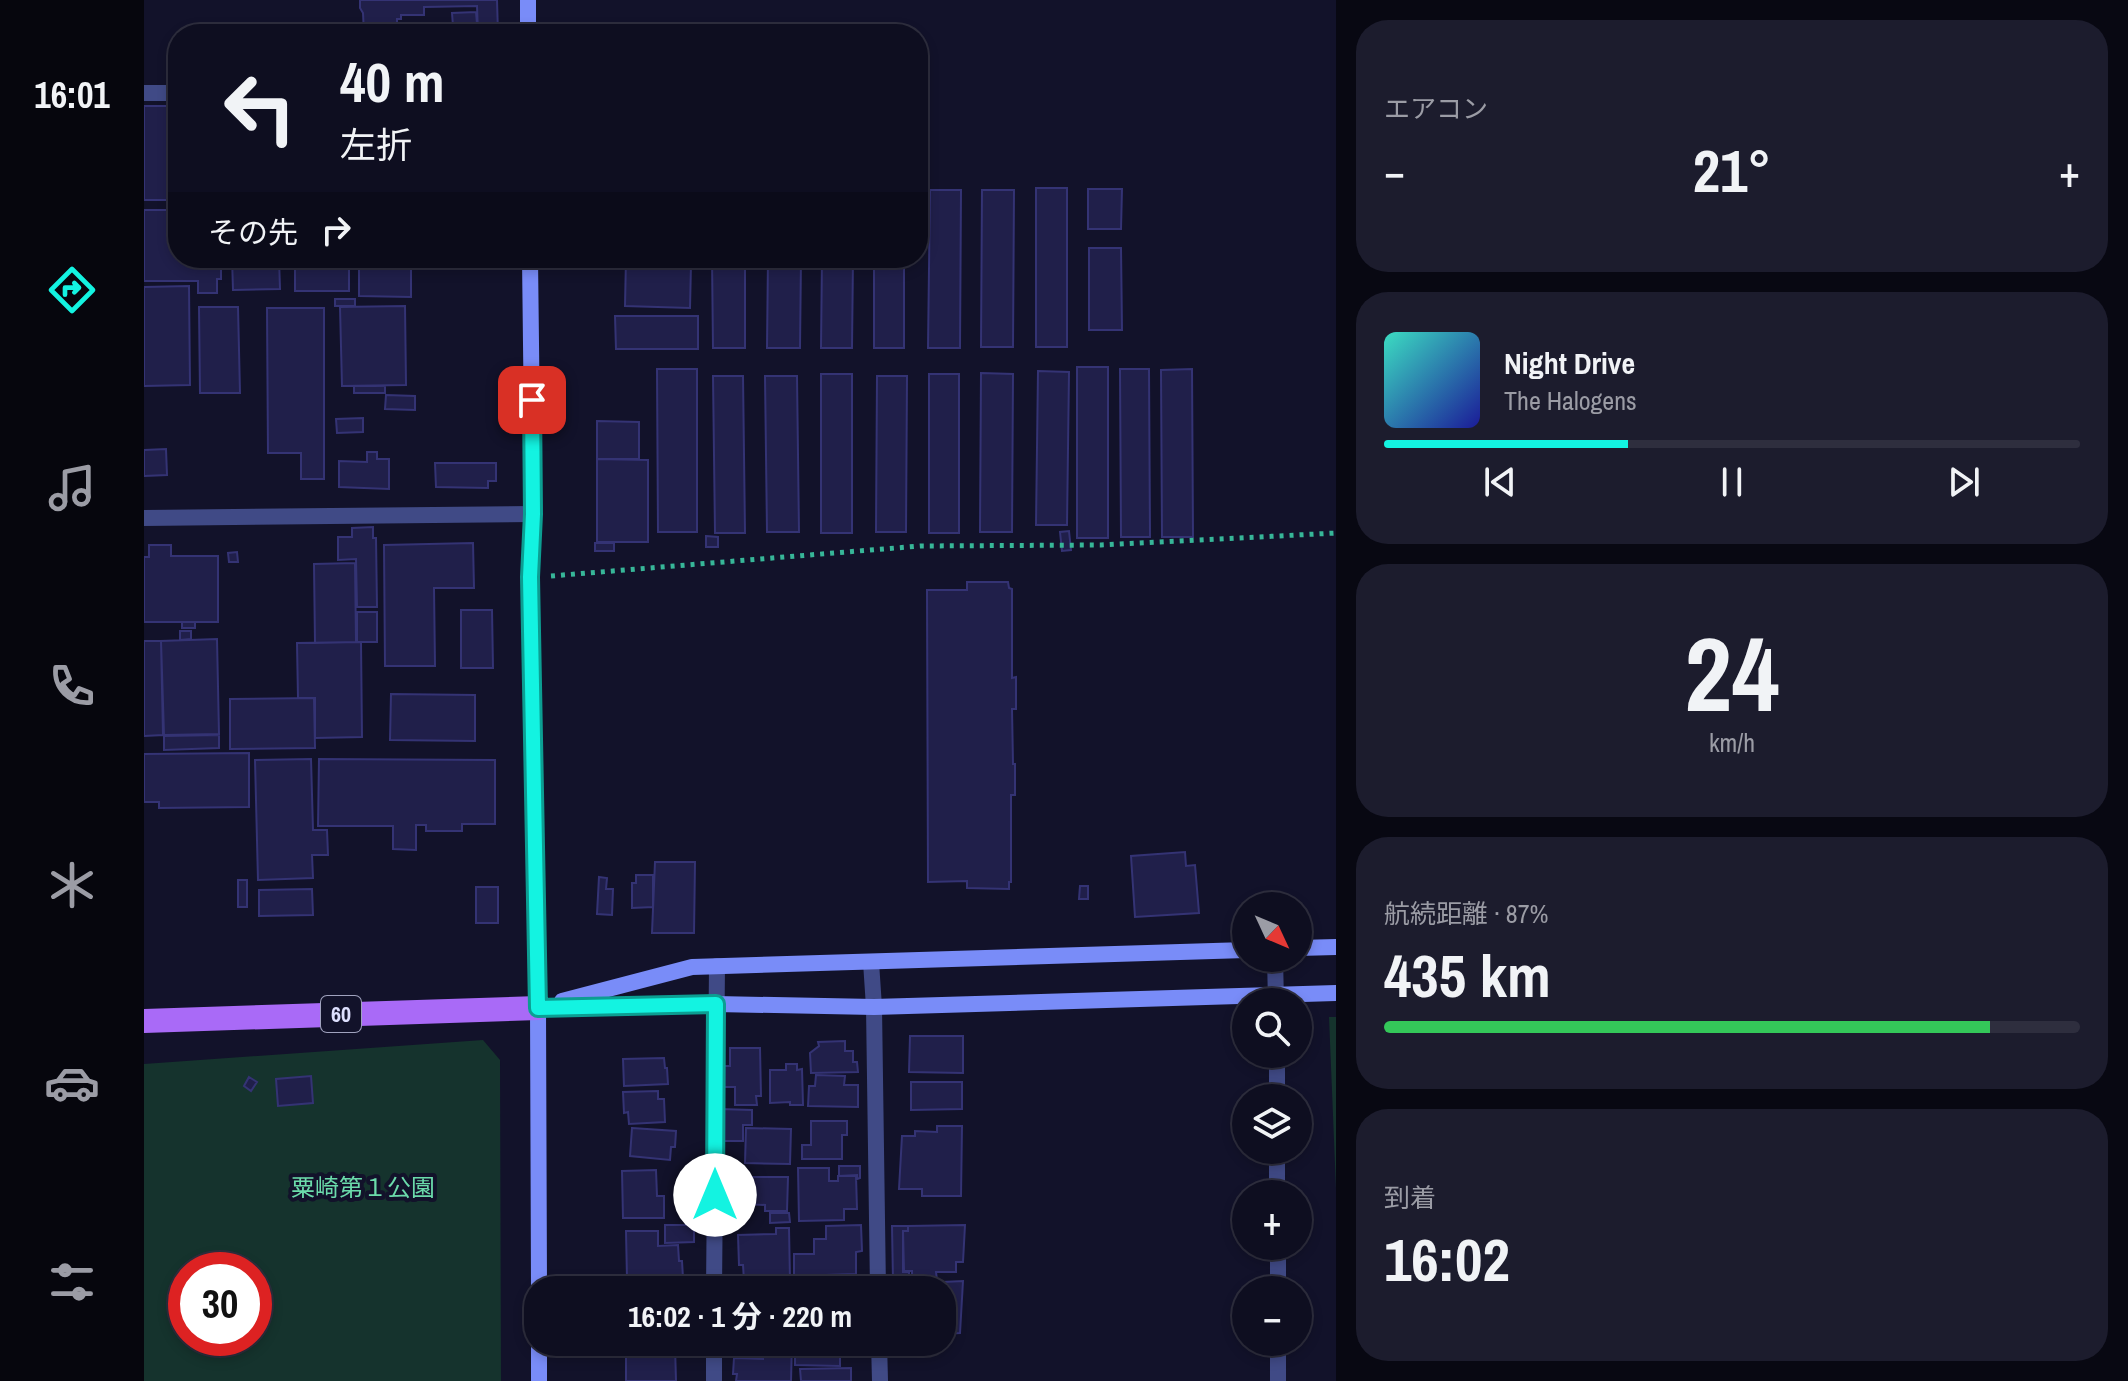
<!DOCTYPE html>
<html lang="ja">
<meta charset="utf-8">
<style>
body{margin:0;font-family:"Archivo Narrow","Noto Sans JP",sans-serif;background:#1c1c2d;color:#f1f3f6;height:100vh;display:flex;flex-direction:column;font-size:30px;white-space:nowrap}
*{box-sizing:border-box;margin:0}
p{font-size:26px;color:#9b9ca5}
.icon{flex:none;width:44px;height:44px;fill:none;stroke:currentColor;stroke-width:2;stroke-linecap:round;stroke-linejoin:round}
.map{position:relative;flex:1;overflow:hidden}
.panel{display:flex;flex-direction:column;gap:20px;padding:20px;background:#080812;width:792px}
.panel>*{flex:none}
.guide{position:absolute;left:24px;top:24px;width:760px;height:244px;border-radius:32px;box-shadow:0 4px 12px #0003,0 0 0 2px #2e2e3e;background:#0e0e20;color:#f1f3f6;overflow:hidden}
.needle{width:52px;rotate:134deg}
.fabs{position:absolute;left:1088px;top:892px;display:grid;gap:16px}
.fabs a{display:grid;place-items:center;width:80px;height:80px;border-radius:50%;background:#0e0e20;box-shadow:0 4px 12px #0003,0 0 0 2px #2e2e3e;font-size:40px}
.speed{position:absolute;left:24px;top:1252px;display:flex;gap:16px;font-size:40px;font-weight:700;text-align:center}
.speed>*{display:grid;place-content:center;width:104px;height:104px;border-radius:50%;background:#0e0e20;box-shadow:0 4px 12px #0003,0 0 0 2px #2e2e3e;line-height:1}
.speed .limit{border:12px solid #d22;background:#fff;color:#111}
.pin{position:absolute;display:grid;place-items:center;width:68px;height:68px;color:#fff;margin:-34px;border-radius:16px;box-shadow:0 4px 12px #0006}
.me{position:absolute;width:88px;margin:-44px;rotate:0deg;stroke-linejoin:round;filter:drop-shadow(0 0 6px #0008)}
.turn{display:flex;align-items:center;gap:28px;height:168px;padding:0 40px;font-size:36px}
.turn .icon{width:104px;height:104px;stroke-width:2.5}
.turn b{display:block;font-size:56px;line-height:68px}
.then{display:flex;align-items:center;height:76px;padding:0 40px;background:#0003;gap:16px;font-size:30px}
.big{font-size:60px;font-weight:700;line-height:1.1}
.panel .tile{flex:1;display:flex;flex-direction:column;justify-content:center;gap:12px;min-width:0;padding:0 28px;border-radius:32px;background:#1c1c2d}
.panel .dial{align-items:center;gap:0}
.dial b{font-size:104px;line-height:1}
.song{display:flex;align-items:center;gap:24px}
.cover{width:96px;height:96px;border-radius:12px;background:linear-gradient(135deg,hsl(170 70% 55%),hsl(240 70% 35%))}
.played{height:8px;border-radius:4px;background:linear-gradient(90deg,#13f3e1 35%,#2e2e3e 35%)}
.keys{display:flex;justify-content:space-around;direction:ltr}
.heat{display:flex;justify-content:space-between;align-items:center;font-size:44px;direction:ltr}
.charge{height:12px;border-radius:6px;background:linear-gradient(90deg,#34c759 87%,#2e2e3e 0)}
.trip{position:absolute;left:380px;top:1276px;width:432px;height:80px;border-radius:32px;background:#0e0e20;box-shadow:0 4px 12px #0003,0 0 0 2px #2e2e3e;font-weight:700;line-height:80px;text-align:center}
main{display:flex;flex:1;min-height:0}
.tabs{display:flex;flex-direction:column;width:144px;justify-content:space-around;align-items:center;background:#06060d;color:#9b9ca5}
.tabs .icon{width:56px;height:56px}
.tabs .on{color:#13f3e1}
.tabs b{font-size:36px;color:#f1f3f6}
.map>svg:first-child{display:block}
</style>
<main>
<nav class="tabs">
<b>16:01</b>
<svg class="icon on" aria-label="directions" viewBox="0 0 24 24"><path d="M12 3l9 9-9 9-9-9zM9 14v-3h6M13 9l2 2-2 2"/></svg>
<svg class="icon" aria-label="music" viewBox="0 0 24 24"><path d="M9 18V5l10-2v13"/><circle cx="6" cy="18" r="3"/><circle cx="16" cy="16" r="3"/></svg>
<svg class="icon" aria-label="phone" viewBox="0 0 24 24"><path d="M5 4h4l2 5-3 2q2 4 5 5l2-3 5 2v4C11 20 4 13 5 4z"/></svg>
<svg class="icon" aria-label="climate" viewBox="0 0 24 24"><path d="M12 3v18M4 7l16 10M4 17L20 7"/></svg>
<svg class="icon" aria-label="car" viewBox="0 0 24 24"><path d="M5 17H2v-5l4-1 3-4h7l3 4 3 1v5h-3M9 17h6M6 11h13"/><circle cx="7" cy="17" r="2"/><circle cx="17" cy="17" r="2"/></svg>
<svg class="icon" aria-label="filters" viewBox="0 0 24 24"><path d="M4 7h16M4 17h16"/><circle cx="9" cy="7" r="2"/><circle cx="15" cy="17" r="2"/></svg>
</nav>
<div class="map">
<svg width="1192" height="1381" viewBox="0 0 1192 1381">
<rect width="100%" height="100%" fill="#12122a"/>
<!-- green -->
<path fill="#15332d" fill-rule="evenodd" d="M1185,1017H1192V1189Z
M339,1040L356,1060L357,1381H0V1064ZM42,1270H110V1338H42Z"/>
<!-- building -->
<path fill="#201f4a" stroke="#343374" stroke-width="2" d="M216,0H353L354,34H334L333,6L280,7V15H257V19H253V34H220L219,13L216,8Z
M332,12L333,24L309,26L308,13Z
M0,106H34V200H0Z
M774,176H780L781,196H774Z
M892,188H923V347H892Z
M944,189H978L977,229H944Z
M786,190H817L816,348H784Z
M838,190H870L869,347H837Z
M0,210H34V258H77V279H73V293H54V281H0Z
M945,248H977L978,330H945Z
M88,258H135L136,289L89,290Z
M151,258H205V291H151Z
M215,258H267V297L215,296Z
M282,258H332V260L283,263Z
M482,258H521V264H547L546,308L481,306Z
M568,258H601V348H569Z
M624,258H657L656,348H623Z
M678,258H709L708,348H677Z
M730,258H760V348H730Z
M45,286L46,385L0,386V287Z
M191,299H211V306H191Z
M261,306L262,385L198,386L196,307Z
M55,307H94L96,393H56Z
M123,308H180V479H157V453H124Z
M471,316H554V349H472Z
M933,367H964V538H933Z
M513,369H553V532H514Z
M976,369H1005L1006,537H977Z
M1048,369L1049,537H1018L1017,370Z
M894,371L925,372L923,525H892Z
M837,373L869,374L868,532H836Z
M677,374H708V533H677Z
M785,374H815V533H785Z
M569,376H599L601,533H571Z
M621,376H653L655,532H623Z
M733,376H763L762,532H732Z
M210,386H241V393H210Z
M242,395L271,396V410L241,409Z
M219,418V432L193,433L192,419Z
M453,421L495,422V459H453Z
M22,449L23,475L0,476V450Z
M223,452H233V459H245V489L195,487V461L223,462Z
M453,459L504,460V542H453Z
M291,463H352V481H344V488L292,487Z
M229,527V538H232L233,607H213L212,559L194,560V537H208V528Z
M925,531L927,550L918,551L916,532Z
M562,536L574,537V547H562Z
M329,543L330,588H290L291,666H241L240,545Z
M451,543H470V551H451Z
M5,545H27V556H74V622H0V557H5Z
M93,552L94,562H85L84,553Z
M211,563L212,642L171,643L170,564Z
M823,582H864L865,588L868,589V678L872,677V709H868L869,764H871V795H867V882H865V889L823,888V881L784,882L783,590H823Z
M317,610H348L349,668H317Z
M213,612H233V642H213Z
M38,622H51V628H38Z
M36,631H47V639L36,640Z
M73,639L75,734L20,735L17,641Z
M0,641H17L19,735L0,736Z
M217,642L218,737L171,738V698H154L153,643Z
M247,694L331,695V741L246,740Z
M170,698L171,748L86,749V699Z
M75,735V748L20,750V736Z
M105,753V807L15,808V802H0V754Z
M167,759L169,830H183L184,855H168L169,878L114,880L111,760Z
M175,759L351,760V824H318V831H282V825H272V850L249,849V826H174Z
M1041,852L1042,866L1051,865L1055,913L991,917L987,856Z
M511,862H551L550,933H508Z
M492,875H509V907L488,908V883H492Z
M455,877L463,878L462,889H469L468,915L453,914Z
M94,880H103V907H94Z
M936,886H944V899H935Z
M332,887H354V923H332Z
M168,889L169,915L115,916V890Z
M766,1036H819V1073L765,1072Z
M701,1041V1051H709V1062H713L714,1072L667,1073L666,1053L675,1046L674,1042Z
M586,1048H616L617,1096H612L613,1105H591V1087H574V1066H586Z
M520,1058L521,1068H523L524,1084L480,1086L479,1059Z
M642,1064H653V1070L658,1069L659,1105H646V1102L626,1103V1070H642Z
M672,1075L701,1076L700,1085H714V1107L664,1106L665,1086H671Z
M167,1076L169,1103L134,1106L132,1079Z
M105,1077L113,1082L107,1091L100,1086Z
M767,1082H818V1109L767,1110Z
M514,1091V1099H520L521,1122L485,1124L484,1112L480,1113L479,1092Z
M575,1109L608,1110V1125H599V1141H575Z
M667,1121H703V1135H698V1159H658V1145H667Z
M793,1126H818L817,1196H778V1189H755L758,1136H771V1131L793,1132Z
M488,1128L532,1131L531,1147H527L526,1160L486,1156Z
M602,1128L647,1129L646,1164L601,1163Z
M695,1166H716V1178L713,1179V1175L695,1176Z
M654,1168H685V1181H694V1176H712L713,1209H700V1220L655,1221Z
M512,1170L513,1196H520V1218H479L478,1171Z
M600,1177H644L643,1211H621V1205L599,1204Z
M626,1213H645L646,1222L626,1223Z
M521,1225H550V1242L521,1243Z
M717,1225L718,1251L712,1252V1274L650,1276V1254H670V1239H682V1226Z
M821,1225L819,1262H812V1272H792L793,1280H768V1271H760L759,1231H764V1226Z
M748,1226H764V1231H759V1272H765V1280H749Z
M632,1228H645L646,1280L600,1281L599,1265H595L594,1235L632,1234Z
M482,1231H514V1246L534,1245L535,1261H538L539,1278L483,1279Z
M819,1281L816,1333L798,1334L799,1282Z
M695,1283L718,1284L717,1290H658V1286L695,1287Z
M787,1285V1290H758V1287Z
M481,1286L509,1287V1290H481Z
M619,1342H648L647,1381H592L593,1374H589L590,1358L619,1359Z
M651,1342H706V1356H696V1366L651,1365Z
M531,1346L532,1381H482V1347Z
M707,1368V1381H657L656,1369Z"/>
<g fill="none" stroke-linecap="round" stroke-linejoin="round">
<!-- path -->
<path stroke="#37b698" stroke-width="5" stroke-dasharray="4 6" stroke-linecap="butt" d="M407,576L776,546L957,545L1192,533"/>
<!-- street -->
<path stroke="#404a86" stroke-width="16" d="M0,93H34
M0,518L389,514
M1131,958L1132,1002
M727,962L730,1007L734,1290
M1133,1054V1098
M1133,1150V1194
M1134,1246V1290
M570,1290L573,966
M735,1342L736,1381
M1134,1342V1381
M570,1381V1342"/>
<!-- secondary -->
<path stroke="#798cf8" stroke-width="16" d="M384,34V0
M386,258L389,514L386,577L394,1008L395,1290
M1154,948L1192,947
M418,1001L548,967L1102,950
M394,1008L572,1004L730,1007L1192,993
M395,1342V1381"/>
<!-- primary -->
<path stroke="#a96af7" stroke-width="24" d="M0,1021L394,1008"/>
</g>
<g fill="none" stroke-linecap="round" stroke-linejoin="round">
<defs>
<path id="route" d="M388,400L389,514L386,577L394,1008L572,1004L571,1195"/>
</defs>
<!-- route casing -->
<use href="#route" stroke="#0c9e92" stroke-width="20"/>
<!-- route -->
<use href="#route" stroke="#13f3e1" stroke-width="14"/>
</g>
<g text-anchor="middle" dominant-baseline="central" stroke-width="8" stroke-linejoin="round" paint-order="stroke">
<!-- shield labels -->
<rect fill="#12122a" stroke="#a0a2be" stroke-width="2" x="177" y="996" width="40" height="36" rx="6"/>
<g font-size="22" font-weight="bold" fill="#dddffd">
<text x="197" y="1014">60</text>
</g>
<!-- park labels -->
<g font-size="24" fill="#6bdbab" stroke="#12122a">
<text x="219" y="1187">粟崎第１公園</text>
</g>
</g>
</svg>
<div class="fabs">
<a><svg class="needle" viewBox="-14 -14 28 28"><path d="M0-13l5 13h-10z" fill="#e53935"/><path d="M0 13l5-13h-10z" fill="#9b9ca5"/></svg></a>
<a><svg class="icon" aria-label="search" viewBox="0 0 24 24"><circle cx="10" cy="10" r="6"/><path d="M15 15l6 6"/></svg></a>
<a><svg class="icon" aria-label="layers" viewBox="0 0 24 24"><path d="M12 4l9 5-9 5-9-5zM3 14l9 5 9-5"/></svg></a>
<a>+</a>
<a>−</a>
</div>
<div class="speed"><div class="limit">30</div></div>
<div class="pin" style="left:388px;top:400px;background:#d93025"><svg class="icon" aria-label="arrive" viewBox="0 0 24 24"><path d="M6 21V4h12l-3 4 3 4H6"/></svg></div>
<svg class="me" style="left:571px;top:1195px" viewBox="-20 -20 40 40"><circle r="19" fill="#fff"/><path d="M0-13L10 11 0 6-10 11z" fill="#13f3e1"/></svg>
<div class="trip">16:02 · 1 分 · 220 m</div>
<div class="guide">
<div class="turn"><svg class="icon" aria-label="left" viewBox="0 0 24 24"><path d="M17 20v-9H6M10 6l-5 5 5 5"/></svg><div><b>40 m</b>左折</div></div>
<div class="then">その先<svg class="icon" aria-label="right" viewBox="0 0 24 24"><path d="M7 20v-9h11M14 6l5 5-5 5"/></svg></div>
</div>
</div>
<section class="panel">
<div class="tile"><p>エアコン</p>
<div class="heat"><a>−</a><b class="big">21°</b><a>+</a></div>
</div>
<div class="tile">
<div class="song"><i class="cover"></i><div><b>Night Drive</b><p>The Halogens</p></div></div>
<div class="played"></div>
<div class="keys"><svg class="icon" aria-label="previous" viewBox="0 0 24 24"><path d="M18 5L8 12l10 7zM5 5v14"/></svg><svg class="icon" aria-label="pause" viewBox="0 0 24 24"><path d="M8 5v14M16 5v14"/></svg><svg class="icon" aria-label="next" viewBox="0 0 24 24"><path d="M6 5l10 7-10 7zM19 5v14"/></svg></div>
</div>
<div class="tile dial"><b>24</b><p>km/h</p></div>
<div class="tile"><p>航続距離 · 87%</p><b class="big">435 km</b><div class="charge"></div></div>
<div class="tile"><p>到着</p><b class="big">16:02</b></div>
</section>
</main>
